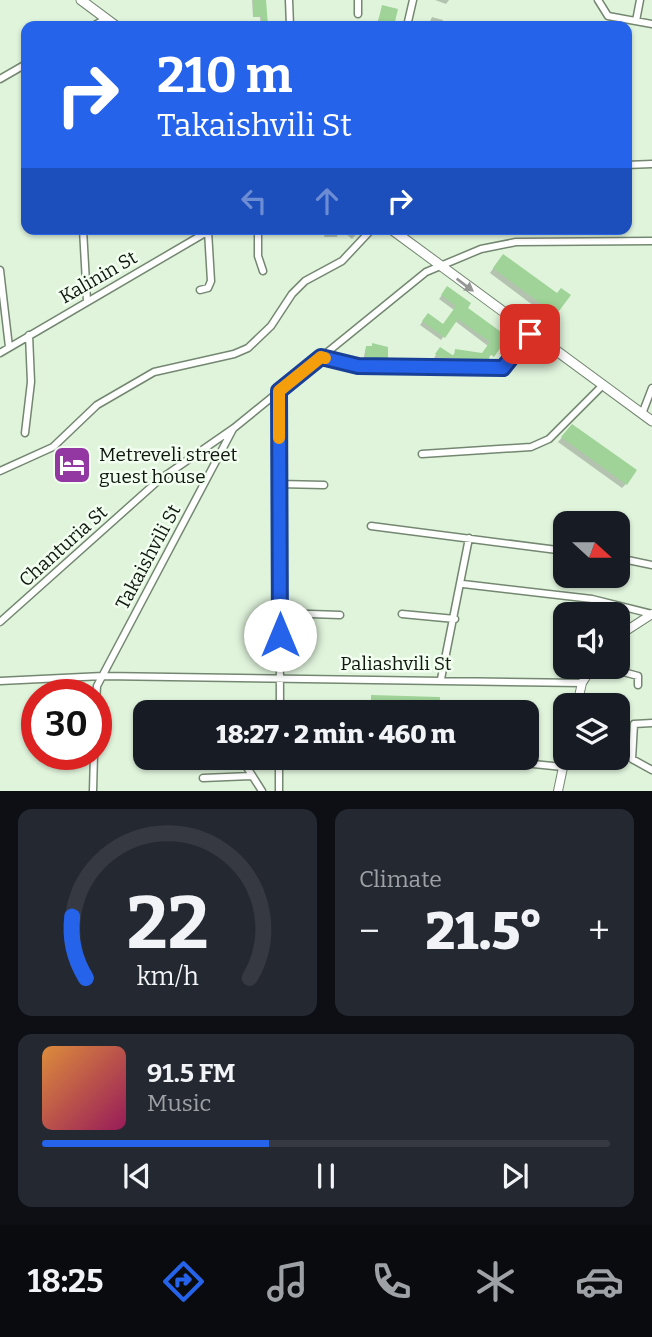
<!DOCTYPE html>
<meta charset="utf-8">
<style>
body{margin:0;font-family:Bitter,serif;background:#242831;color:#f1f3f6;height:100vh;display:flex;flex-direction:column;font-size:26px;white-space:nowrap}
*{box-sizing:border-box;margin:0}
p{font-size:23px;color:#9ea1a6}
.icon{flex:none;width:38px;height:38px;fill:none;stroke:currentColor;stroke-width:2;stroke-linecap:round;stroke-linejoin:round}
.map{position:relative;height:791px;overflow:hidden}
.side{display:flex;flex-direction:column;gap:18px;padding:18px;background:#0d0f14;flex:1}
.side>*{flex:none}
.hud{position:absolute;left:21px;top:21px;width:611px;height:214px;border-radius:14px;box-shadow:0 2px 5px #0004;background:#2563eb;color:#fff;overflow:hidden}
.needle{width:46px;rotate:111deg}
.fabs{position:absolute;left:553px;top:511px;display:grid;gap:14px}
.fabs a{display:grid;place-items:center;width:77px;height:77px;border-radius:14px;background:#171b24;box-shadow:0 2px 5px #0004;font-size:35px}
.speed{position:absolute;left:21px;top:679px;display:flex;gap:14px;font-size:35px;font-weight:700;text-align:center}
.speed>*{display:grid;place-content:center;width:91px;height:91px;border-radius:50%;background:#171b24;box-shadow:0 2px 5px #0004;line-height:1}
.speed .limit{border:10px solid #d22;background:#fff;color:#111}
.pin{position:absolute;display:grid;place-items:center;width:60px;height:60px;color:#fff;margin:-30px;border-radius:14px;box-shadow:0 4px 10px #0006}
.me{position:absolute;width:77px;margin:-38px;rotate:0deg;stroke-linejoin:round;filter:drop-shadow(0 0 5px #0008)}
.turn{display:flex;align-items:center;gap:24px;height:147px;padding:0 21px;font-size:32px}
.turn .icon{width:91px;height:91px;stroke-width:2.5}
.turn b{display:block;font-size:49px;line-height:60px}
.lanes{display:flex;align-items:center;height:66px;padding:0 21px;background:#0003;justify-content:center;gap:35px;direction:ltr}
.lanes .off{opacity:.35}
.big{font-size:52px;font-weight:800;line-height:1.1}
.side .card{flex:1;display:flex;flex-direction:column;justify-content:center;gap:10px;min-width:0;padding:0 24px;border-radius:14px;background:#242831}
.side .dial{align-items:center;gap:0}
.dial svg{height:182px;overflow:visible;fill:none;stroke:#363941;stroke-width:7;stroke-linecap:round;text-anchor:middle}
.dial text{fill:#f1f3f6;stroke:none}
.song{display:flex;align-items:center;gap:21px}
.cover{width:84px;height:84px;border-radius:10px;background:linear-gradient(135deg,hsl(30 70% 55%),hsl(330 70% 35%))}
.played{height:7px;border-radius:4px;background:linear-gradient(90deg,#2563eb 40%,#363941 40%)}
.keys{display:flex;justify-content:space-around;direction:ltr}
.heat{display:flex;justify-content:space-between;align-items:center;font-size:38px;direction:ltr}
.side .tiles{flex:1;display:grid;gap:18px;grid-template-columns:1fr 1fr}
.card:last-child{grid-column:span 2}
.trip{position:absolute;left:133px;top:700px;width:406px;height:70px;border-radius:14px;background:#171b24;box-shadow:0 2px 5px #0004;font-weight:800;line-height:70px;text-align:center}
.dock{display:flex;height:112px;justify-content:space-around;align-items:center;background:#090b0e;color:#9ea1a6}
.dock .icon{width:49px;height:49px}
.dock .selected{color:#2563eb}
.dock b{font-size:32px;color:#f1f3f6}
.map>svg:first-child{display:block}
</style>
<div class="map">
<svg width="652" height="791" viewBox="0 0 652 791">
<rect width="100%" height="100%" fill="#e0f4dc"/>
<!-- shadow -->
<path fill="#0003" d="M252,0H264L266,23L272,22L273,26H261L260,17H253Z
M435,0H449L446,4Z
M383,7L396,10L392,26H376Z
M432,17L443,20L441,26H428Z
M326,229H339L337,237H324Z
M340,229H361L352,239Z
M499,260L555,314L550,318L490,273Z
M445,291L505,337L483,365L443,360L440,362L434,358L438,352L452,357L456,351L482,355L488,346L455,321L441,340L420,325L425,318L443,326L454,310L439,299Z
M366,347L386,359L383,362L363,361Z
M568,430L626,484L622,488L558,442Z
M372,697L438,698L437,712H368Z"/>
<!-- building -->
<path fill="#9fd397" d="M253,0H266L268,26H262L261,16L254,17Z
M382,5L398,9L394,26H377Z
M503,254L557,293L561,288L571,295L556,315L493,268Z
M447,286L471,303L468,308L508,337L494,357L490,354L488,363L446,357L444,360L435,354L440,347L454,356L455,349L482,353L490,342L458,319L445,338L422,321L428,313L443,324L456,306L441,295Z
M372,343L388,347V359H365L366,346H372Z
M572,424L637,470L627,485L561,437Z
M371,695L440,697L439,712H371Z"/>
<g fill="none" stroke-linecap="round" stroke-linejoin="round">
<defs>
<path id="minor" d="M289,0L290,26
M598,0L608,16L652,24
M358,14V0
M636,21L640,0
M93,26L106,19
M407,26L413,0
M0,79L26,64
M626,165L652,164
M83,229L87,301
M258,229V256L263,271
M0,270L9,347
M200,290L208,288L211,281L208,231
M0,353L212,229
M321,357L358,366L498,369L509,361L530,334
M279,391L280,712
M642,414L652,388
M25,433L31,382L29,335
M422,454L531,447L549,439L602,386
M0,471L53,447L97,405L154,372L234,354L248,348L271,326L292,294L305,281L342,261L372,229
M279,484L324,485
M371,526L565,551
M618,558L652,565
M463,584L592,599L652,614
M280,613L340,615
M402,614L455,619
M0,622L159,480L234,428L426,272L481,249L516,242L652,241
M605,667L638,676V685
M441,679L469,538
M0,681L103,676L582,683
M96,703L97,686L233,429
M652,723L634,724L632,759L652,770
M241,758L262,791
M279,758V791
M472,758L563,767
M203,778L251,776
M93,791L94,754"/>
<path id="tertiary" d="M618,636L652,614
M577,705L582,683L592,667
M558,791L565,758"/>
<path id="secondary" d="M81,0L116,26
M391,229L652,421"/>
</defs>
<!-- minor casing -->
<use href="#minor" stroke="#748771" stroke-width="9"/>
<!-- tertiary casing -->
<use href="#tertiary" stroke="#748771" stroke-width="10"/>
<!-- secondary casing -->
<use href="#secondary" stroke="#748771" stroke-width="11"/>
<!-- minor -->
<use href="#minor" stroke="#fff" stroke-width="6"/>
<!-- tertiary -->
<use href="#tertiary" stroke="#fff" stroke-width="8"/>
<!-- secondary -->
<use href="#secondary" stroke="#fff" stroke-width="9"/>
</g>
<!-- one-way arrows -->
<defs><path id="oneway-solid" d="M-6-.8H1V-3.2L6.5 0L1 3.2V.8H-6Z" transform="scale(1.75)"/></defs>
<use fill="#949793" href="#oneway-solid" transform="translate(465 285) rotate(37)"/>
<g fill="none" stroke-linecap="round" stroke-linejoin="round">
<defs>
<path id="route" d="M280,635L279,391L321,357L358,366L503,368L530,334"/>
</defs>
<!-- route casing -->
<use href="#route" stroke="#184099" stroke-width="18"/>
<!-- route -->
<use href="#route" stroke="#2563eb" stroke-width="12"/>
<!-- slow -->
<path stroke="#f59e0b" stroke-width="12" d="M279,438V391L321,357L325,358"/>
</g>
<!-- icons -->
<defs>
<symbol id="hotel-square" viewBox="-11 -11 22 22"><rect x="-9" y="-9" width="18" height="18" rx="4" fill="#9338a3" stroke="#f2fff0"/><path d="M-6-4.5h1.5V1H6V5H4.5V3h-9V5H-6ZM-4 0a1.8 1.8 0 1 1 3.6 0ZM.5 0V-2.5h3Q6-2.5 6 0Z" fill="#fff"/></symbol>
</defs>
<g fill-rule="evenodd">
<use href="#hotel-square" x="50" y="443" width="44" height="44"/>
</g>
<g text-anchor="middle" dominant-baseline="central" stroke-width="5" stroke-linejoin="round" paint-order="stroke">
<!-- street labels -->
<g font-size="19" fill="#111810" stroke="#f2fff0">
<text transform="translate(98 277) rotate(-30)">Kalinin St</text>
<text transform="translate(63 546) rotate(-42)">Chanturia St</text>
<text transform="translate(148 557) rotate(-62)">Takaishvili St</text>
<text x="396" y="663">Paliashvili St</text>
</g>
<!-- poi labels -->
<g font-size="19" fill="#111810" stroke="#f2fff0" text-anchor="start">
<text x="99" y="454">Metreveli street<tspan x="99" dy="22">guest house</tspan></text>
</g>
</g>
</svg>
<div class="fabs">
<a><svg class="needle" viewBox="-14 -14 28 28"><path d="M0-13l5 13h-10z" fill="#e53935"/><path d="M0 13l5-13h-10z" fill="#9ea1a6"/></svg></a>
<a><svg class="icon" aria-label="sound" viewBox="0 0 24 24"><path d="M4 9h4l5-4v14l-5-4H4zM17 9q2 3 0 6"/></svg></a>
<a><svg class="icon" aria-label="layers" viewBox="0 0 24 24"><path d="M12 4l9 5-9 5-9-5zM3 14l9 5 9-5"/></svg></a>
</div>
<div class="speed"><div class="limit">30</div></div>
<div class="pin" style="left:530px;top:334px;background:#d93025"><svg class="icon" aria-label="arrive" viewBox="0 0 24 24"><path d="M6 21V4h12l-3 4 3 4H6"/></svg></div>
<svg class="me" style="left:280px;top:635px" viewBox="-20 -20 40 40"><circle r="19" fill="#fff"/><path d="M0-13L10 11 0 6-10 11z" fill="#2563eb"/></svg>
<div class="trip">18:27 · 2 min · 460 m</div>
<div class="hud">
<div class="turn"><svg class="icon" aria-label="right" viewBox="0 0 24 24"><path d="M7 20v-9h11M14 6l5 5-5 5"/></svg><div><b>210 m</b>Takaishvili St</div></div>
<div class="lanes"><svg class="icon off" aria-label="left" viewBox="0 0 24 24"><path d="M17 20v-9H6M10 6l-5 5 5 5"/></svg><svg class="icon off" aria-label="ahead" viewBox="0 0 24 24"><path d="M12 20V5M6 11l6-6 6 6"/></svg><svg class="icon" aria-label="right" viewBox="0 0 24 24"><path d="M7 20v-9h11M14 6l5 5-5 5"/></svg></div>
</div>
</div>
<section class="side">
<div class="tiles">
<div class="card dial"><svg viewBox="0 0 100 80">
<path d="M14 69A42 42 0 1 1 86 69"/>
<path d="M14 69A42 42 0 0 1 8 42" stroke="#2563eb"/>
<text x="50" y="56" font-size="32" font-weight="700">22</text>
<text x="50" y="72" font-size="11">km/h</text>
</svg></div>
<div class="card"><p>Climate</p>
<div class="heat"><a>−</a><b class="big">21.5°</b><a>+</a></div>
</div>
<div class="card">
<div class="song"><i class="cover"></i><div><b>91.5 FM</b><p>Music</p></div></div>
<div class="played"></div>
<div class="keys"><svg class="icon" aria-label="previous" viewBox="0 0 24 24"><path d="M18 5L8 12l10 7zM5 5v14"/></svg><svg class="icon" aria-label="pause" viewBox="0 0 24 24"><path d="M8 5v14M16 5v14"/></svg><svg class="icon" aria-label="next" viewBox="0 0 24 24"><path d="M6 5l10 7-10 7zM19 5v14"/></svg></div>
</div>
</div>
</section>
<nav class="dock">
<b>18:25</b>
<svg class="icon selected" aria-label="directions" viewBox="0 0 24 24"><path d="M12 3l9 9-9 9-9-9zM9 14v-3h6M13 9l2 2-2 2"/></svg>
<svg class="icon" aria-label="music" viewBox="0 0 24 24"><path d="M9 18V5l10-2v13"/><circle cx="6" cy="18" r="3"/><circle cx="16" cy="16" r="3"/></svg>
<svg class="icon" aria-label="phone" viewBox="0 0 24 24"><path d="M5 4h4l2 5-3 2q2 4 5 5l2-3 5 2v4C11 20 4 13 5 4z"/></svg>
<svg class="icon" aria-label="climate" viewBox="0 0 24 24"><path d="M12 3v18M4 7l16 10M4 17L20 7"/></svg>
<svg class="icon" aria-label="car" viewBox="0 0 24 24"><path d="M5 17H2v-5l4-1 3-4h7l3 4 3 1v5h-3M9 17h6M6 11h13"/><circle cx="7" cy="17" r="2"/><circle cx="17" cy="17" r="2"/></svg>
</nav>
